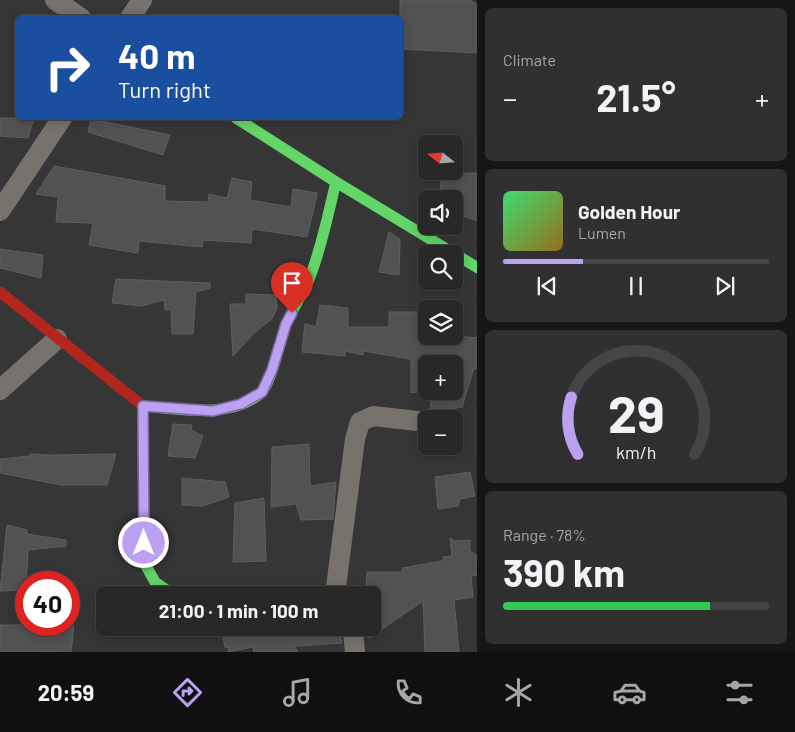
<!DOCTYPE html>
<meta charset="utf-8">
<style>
body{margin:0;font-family:Barlow,sans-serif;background:#313031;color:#f1f3f6;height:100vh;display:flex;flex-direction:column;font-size:19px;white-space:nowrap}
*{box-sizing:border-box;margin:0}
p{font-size:16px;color:#a5a6a8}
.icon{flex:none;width:28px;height:28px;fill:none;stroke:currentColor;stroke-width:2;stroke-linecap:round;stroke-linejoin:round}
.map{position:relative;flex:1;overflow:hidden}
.details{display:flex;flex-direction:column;gap:8px;padding:8px;background:#171617;width:318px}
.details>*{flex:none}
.banner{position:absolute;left:15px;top:15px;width:388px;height:105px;border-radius:8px;box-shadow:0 2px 12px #0003,0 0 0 1px #454446;background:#1a4fa0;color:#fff;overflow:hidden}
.needle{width:32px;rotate:287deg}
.fabs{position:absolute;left:418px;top:135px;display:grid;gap:10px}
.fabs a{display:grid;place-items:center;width:45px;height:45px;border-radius:8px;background:#292829;box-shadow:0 2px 12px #0003,0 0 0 1px #454446;font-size:25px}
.speed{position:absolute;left:15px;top:571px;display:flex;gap:10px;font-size:25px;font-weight:700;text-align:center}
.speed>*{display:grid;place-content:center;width:65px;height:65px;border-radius:50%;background:#292829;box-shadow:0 2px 12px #0003,0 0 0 1px #454446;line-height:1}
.speed .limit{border:8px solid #d22;background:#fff;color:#111}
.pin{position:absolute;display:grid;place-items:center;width:42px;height:42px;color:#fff;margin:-51px -21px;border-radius:50% 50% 50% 0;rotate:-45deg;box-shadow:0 0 5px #0007}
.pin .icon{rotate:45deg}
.me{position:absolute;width:55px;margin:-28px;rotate:0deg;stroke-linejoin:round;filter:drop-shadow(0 0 4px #0008)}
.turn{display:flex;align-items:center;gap:18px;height:105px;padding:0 20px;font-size:22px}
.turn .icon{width:65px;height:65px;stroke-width:2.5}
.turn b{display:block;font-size:35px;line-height:42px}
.big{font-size:38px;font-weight:700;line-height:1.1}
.details .widget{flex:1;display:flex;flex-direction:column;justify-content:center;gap:8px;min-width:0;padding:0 18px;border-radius:8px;background:#313031}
.details .dial{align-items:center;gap:0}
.dial svg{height:130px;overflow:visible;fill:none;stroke:#454446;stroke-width:7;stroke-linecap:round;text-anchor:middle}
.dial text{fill:#f1f3f6;stroke:none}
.song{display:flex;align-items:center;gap:15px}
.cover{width:60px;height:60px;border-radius:8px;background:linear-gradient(135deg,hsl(140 70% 55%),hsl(40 70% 35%))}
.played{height:5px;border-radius:2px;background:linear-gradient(90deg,#bca0f2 30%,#454446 30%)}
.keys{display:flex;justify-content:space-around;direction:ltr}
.heat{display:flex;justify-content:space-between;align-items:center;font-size:28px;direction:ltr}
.charge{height:8px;border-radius:4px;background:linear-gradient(90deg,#34c759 78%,#454446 0)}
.trip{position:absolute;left:96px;top:586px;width:285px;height:50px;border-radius:8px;background:#292829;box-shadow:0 2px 12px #0003,0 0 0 1px #454446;font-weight:700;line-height:50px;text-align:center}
.tabs{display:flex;height:80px;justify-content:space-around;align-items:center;background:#101010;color:#a5a6a8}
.tabs .icon{width:35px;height:35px}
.tabs .current{color:#bca0f2}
.tabs b{font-size:22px;color:#f1f3f6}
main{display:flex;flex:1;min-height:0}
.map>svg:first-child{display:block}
</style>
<main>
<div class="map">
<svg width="478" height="652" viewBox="0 0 478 652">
<rect width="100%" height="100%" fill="#373637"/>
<!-- building -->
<path fill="#525252" stroke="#605f60" d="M400,0H470L478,5V53L400,49Z
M0,118H34L28,138L0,136Z
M91,119L170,135L163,155L88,132Z
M54,166L165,186V201L208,202L209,194L227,198L232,178L252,182L250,200L291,207L293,189L317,193V195L307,237L252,229L251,243L203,240L202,247L139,241L138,253L89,245L93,223L56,222L58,197L36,194Z
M478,173V221L457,214L453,192L440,190L442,174Z
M389,232L400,239L399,275L379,272Z
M0,249L43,255L41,278L0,268Z
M116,279L210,283V288L196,292L193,334H172L171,310H165L164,300L142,306L112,303Z
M246,294L276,295L277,308L271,320L255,332L233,356L230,304H246Z
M320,305L348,308V327H389V312H421V332H426V336H454L478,338V369L474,368L462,407L433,412L430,411L432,391H454V364H426V390L411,393V359L363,351V355L345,351V356L302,352L305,324L316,327Z
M173,424L192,425L191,430L203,436L195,458L168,456Z
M309,444L310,486L336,482L333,519L301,520L296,504L271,507L272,447Z
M30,454L50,455L116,454L107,485H61L0,473V459L30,456Z
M470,472L475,496L460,499L458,506L438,509L435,477Z
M182,478L225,482L229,497L203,506L182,505Z
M264,498L266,561L233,562L235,503Z
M7,525L27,530V534L66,540V546L28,550L26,590L0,591Z
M450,538L455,541L470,540V551L478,556V575L471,576L473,597L454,600L459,652H425L423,601L369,638L368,628H372V595H366L367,572H403L402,568L443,561V557L452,556Z
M0,625H74L71,652H0Z
M221,628H338L342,643L295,646L297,652H254L253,647L228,652L229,648L225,647Z"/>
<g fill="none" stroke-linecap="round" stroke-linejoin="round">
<!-- street -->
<path stroke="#77726c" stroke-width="20" d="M55,0L81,18
M130,18L142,0
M0,211L62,118
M0,390L57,339
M335,595L355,439L360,422L373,416L426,422
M350,628L353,632L355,652"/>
<!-- fast -->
<path stroke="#63d668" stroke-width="11" d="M236,118L336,182L478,268
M143,406C179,409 231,419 261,393C271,384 280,340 286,325C292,308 304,294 310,277C322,246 328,214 336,182
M143,410L144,562L155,582L174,595"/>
<!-- jam -->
<path stroke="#b3261e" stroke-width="11" d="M0,292L143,406V410"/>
</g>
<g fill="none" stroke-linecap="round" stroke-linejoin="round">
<defs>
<path id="route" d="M144,543L143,406L213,411L241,404L262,392L272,370L286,324L292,313"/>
</defs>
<!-- route casing -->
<use href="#route" stroke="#7a689d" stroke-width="12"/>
<!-- route -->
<use href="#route" stroke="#bca0f2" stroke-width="9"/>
</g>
</svg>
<div class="fabs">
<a><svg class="needle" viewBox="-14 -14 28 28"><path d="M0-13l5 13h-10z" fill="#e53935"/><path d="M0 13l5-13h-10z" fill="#a5a6a8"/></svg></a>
<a><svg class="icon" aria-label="sound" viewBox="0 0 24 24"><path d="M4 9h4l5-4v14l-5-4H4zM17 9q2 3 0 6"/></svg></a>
<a><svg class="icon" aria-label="search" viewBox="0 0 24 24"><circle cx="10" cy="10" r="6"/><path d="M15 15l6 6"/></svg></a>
<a><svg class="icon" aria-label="layers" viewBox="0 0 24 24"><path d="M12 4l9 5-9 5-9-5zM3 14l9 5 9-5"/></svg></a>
<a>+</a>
<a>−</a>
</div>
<div class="speed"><div class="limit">40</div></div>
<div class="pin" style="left:292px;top:313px;background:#d93025"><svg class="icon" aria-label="arrive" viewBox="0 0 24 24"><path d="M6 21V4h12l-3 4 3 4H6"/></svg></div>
<svg class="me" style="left:144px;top:543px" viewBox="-20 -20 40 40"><circle r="17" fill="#bca0f2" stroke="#fff" stroke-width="3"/><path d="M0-11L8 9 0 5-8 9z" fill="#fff"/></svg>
<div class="trip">21:00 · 1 min · 100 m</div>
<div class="banner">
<div class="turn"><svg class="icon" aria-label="right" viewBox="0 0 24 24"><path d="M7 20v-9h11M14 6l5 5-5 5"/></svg><div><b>40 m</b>Turn right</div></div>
</div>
</div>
<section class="details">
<div class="widget"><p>Climate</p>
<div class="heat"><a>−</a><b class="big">21.5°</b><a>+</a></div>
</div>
<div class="widget">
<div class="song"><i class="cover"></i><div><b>Golden Hour</b><p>Lumen</p></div></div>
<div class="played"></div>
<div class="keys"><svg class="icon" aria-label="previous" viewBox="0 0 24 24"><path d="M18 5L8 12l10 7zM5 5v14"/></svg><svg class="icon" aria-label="pause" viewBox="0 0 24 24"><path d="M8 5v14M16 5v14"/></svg><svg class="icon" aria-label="next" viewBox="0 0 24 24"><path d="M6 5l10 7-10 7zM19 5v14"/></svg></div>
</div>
<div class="widget dial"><svg viewBox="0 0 100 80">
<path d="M14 69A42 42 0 1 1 86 69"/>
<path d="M14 69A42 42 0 0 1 10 34" stroke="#bca0f2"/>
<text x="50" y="56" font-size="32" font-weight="700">29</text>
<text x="50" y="72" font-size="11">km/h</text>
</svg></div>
<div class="widget"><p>Range · 78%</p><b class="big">390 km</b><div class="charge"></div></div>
</section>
</main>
<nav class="tabs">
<b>20:59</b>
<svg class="icon current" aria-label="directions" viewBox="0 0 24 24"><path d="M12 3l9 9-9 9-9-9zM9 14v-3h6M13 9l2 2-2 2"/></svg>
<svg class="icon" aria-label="music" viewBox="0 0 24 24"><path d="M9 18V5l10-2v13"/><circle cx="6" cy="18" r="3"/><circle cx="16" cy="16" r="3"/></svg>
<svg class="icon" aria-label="phone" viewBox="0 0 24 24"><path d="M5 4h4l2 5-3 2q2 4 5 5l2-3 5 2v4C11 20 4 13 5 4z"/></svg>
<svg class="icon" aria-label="climate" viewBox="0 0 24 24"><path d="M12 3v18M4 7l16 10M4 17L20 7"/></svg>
<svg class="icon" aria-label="car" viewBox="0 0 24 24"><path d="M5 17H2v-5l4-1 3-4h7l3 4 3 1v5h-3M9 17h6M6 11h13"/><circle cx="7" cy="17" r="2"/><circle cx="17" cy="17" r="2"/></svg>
<svg class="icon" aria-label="filters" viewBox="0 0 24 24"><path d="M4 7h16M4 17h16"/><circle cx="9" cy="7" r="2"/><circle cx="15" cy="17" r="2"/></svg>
</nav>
